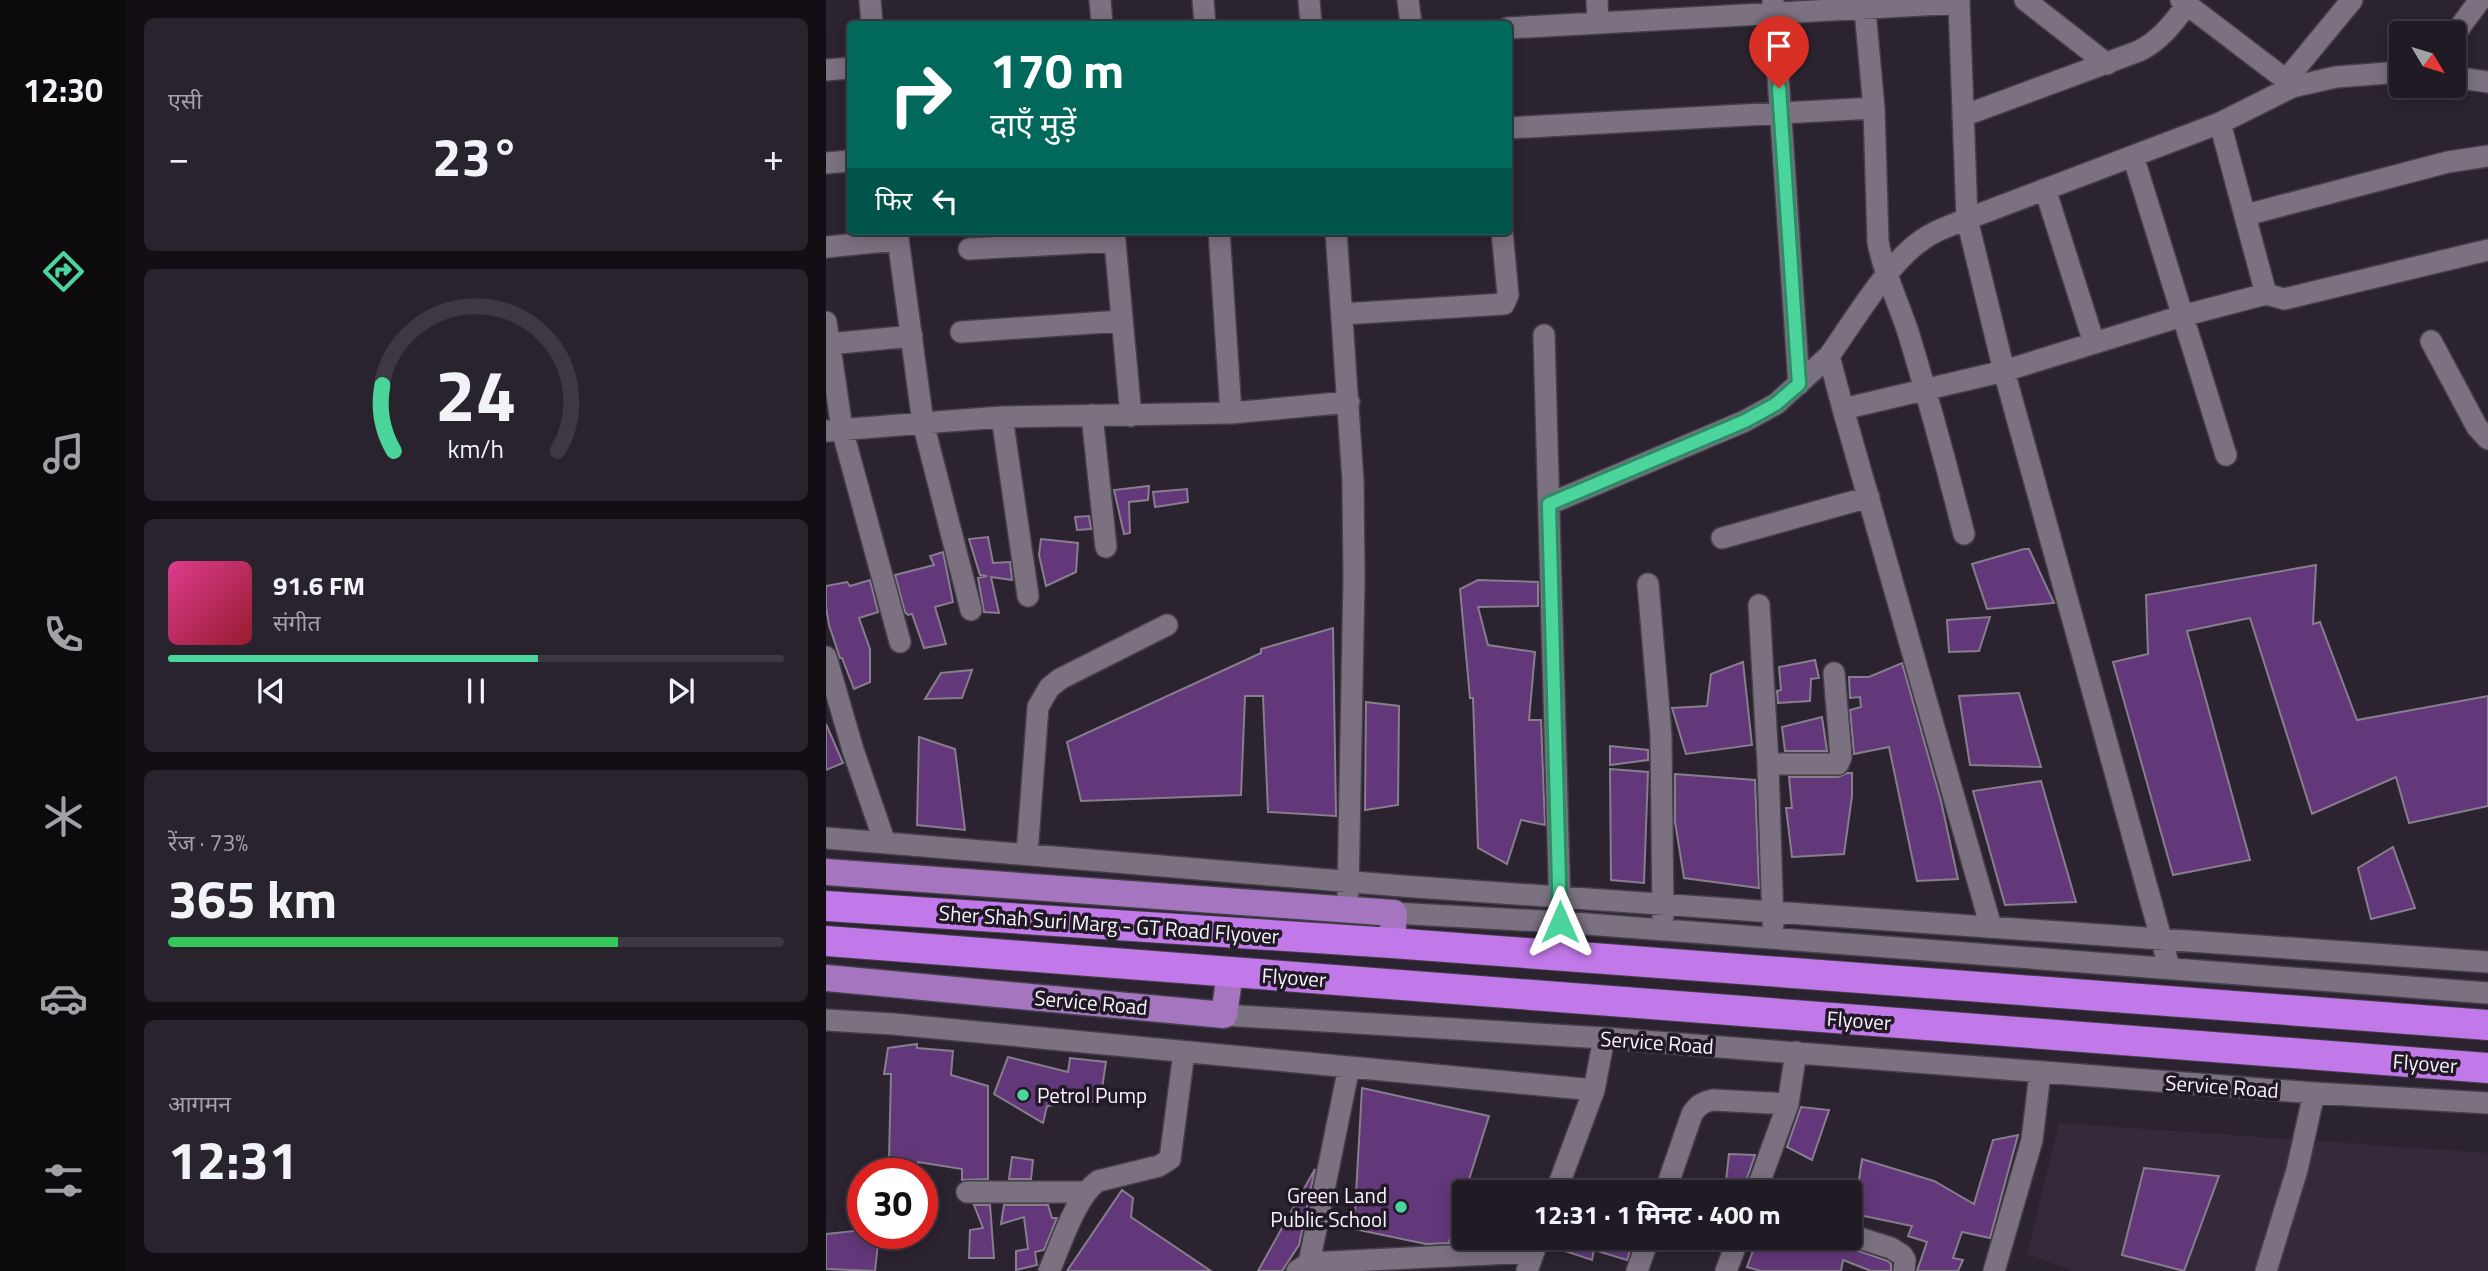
<!DOCTYPE html>
<html lang="hi">
<meta charset="utf-8">
<style>
body{margin:0;font-family:"Titillium Web","Noto Sans Devanagari",sans-serif;background:#28232c;color:#f1f3f6;height:100vh;display:flex;flex-direction:column;font-size:26px;white-space:nowrap}
*{box-sizing:border-box;margin:0}
p{font-size:23px;color:#a2a1a6}
.icon{flex:none;width:38px;height:38px;fill:none;stroke:currentColor;stroke-width:2;stroke-linecap:round;stroke-linejoin:round}
.map{position:relative;flex:1;overflow:hidden}
.panel{display:flex;flex-direction:column;gap:18px;padding:18px;background:#120e14;width:700px}
.panel>*{flex:none}
.guide{position:absolute;left:21px;top:21px;width:665px;height:214px;border-radius:7px;box-shadow:0 4px 18px #0003,0 0 0 2px #3d3841;background:#00695c;color:#fff;overflow:hidden}
.needle{width:46px;rotate:128deg}
.controls{position:absolute;left:1563px;top:21px;display:grid;gap:14px}
.controls a{display:grid;place-items:center;width:77px;height:77px;border-radius:7px;background:#201a24;box-shadow:0 4px 18px #0003,0 0 0 2px #3d3841;font-size:35px}
.speed{position:absolute;left:21px;top:1158px;display:flex;gap:14px;font-size:35px;font-weight:700;text-align:center}
.speed>*{display:grid;place-content:center;width:91px;height:91px;border-radius:50%;background:#201a24;box-shadow:0 4px 18px #0003,0 0 0 2px #3d3841;line-height:1}
.speed .limit{border:10px solid #d22;background:#fff;color:#111}
.pin{position:absolute;display:grid;place-items:center;width:60px;height:60px;color:#fff;margin:-72px -30px;border-radius:50% 50% 50% 0;rotate:-45deg;box-shadow:0 0 7px #0007}
.pin .icon{rotate:45deg}
.me{position:absolute;width:77px;margin:-38px;rotate:0deg;stroke-linejoin:round;filter:drop-shadow(0 0 5px #0008)}
.turn{display:flex;align-items:center;gap:24px;height:147px;padding:0 28px;font-size:32px}
.turn .icon{width:91px;height:91px;stroke-width:2.5}
.turn b{display:block;font-size:49px;line-height:60px}
.then{display:flex;align-items:center;height:66px;padding:0 28px;background:#0003;gap:14px;font-size:26px}
.big{font-size:52px;font-weight:700;line-height:1.1}
.panel .tile{flex:1;display:flex;flex-direction:column;justify-content:center;gap:10px;min-width:0;padding:0 24px;border-radius:10px;background:#28232c}
.panel .dial{align-items:center;gap:0}
.dial svg{height:182px;overflow:visible;fill:none;stroke:#3d3841;stroke-width:7;stroke-linecap:round;text-anchor:middle}
.dial text{fill:#f1f3f6;stroke:none}
.song{display:flex;align-items:center;gap:21px}
.cover{width:84px;height:84px;border-radius:10px;background:linear-gradient(135deg,hsl(330 70% 55%),hsl(350 70% 35%))}
.played{height:7px;border-radius:4px;background:linear-gradient(90deg,#4bd49b 60%,#3d3841 60%)}
.keys{display:flex;justify-content:space-around;direction:ltr}
.heat{display:flex;justify-content:space-between;align-items:center;font-size:38px;direction:ltr}
.charge{height:10px;border-radius:5px;background:linear-gradient(90deg,#34c759 73%,#3d3841 0)}
.trip{position:absolute;left:626px;top:1180px;width:410px;height:70px;border-radius:7px;background:#201a24;box-shadow:0 4px 18px #0003,0 0 0 2px #3d3841;font-weight:700;line-height:70px;text-align:center}
main{display:flex;flex:1;min-height:0}
.tabs{display:flex;flex-direction:column;width:126px;justify-content:space-around;align-items:center;background:#0d0a0e;color:#a2a1a6}
.tabs .icon{width:49px;height:49px}
.tabs .selected{color:#4bd49b}
.tabs b{font-size:32px;color:#f1f3f6}
.map>svg:first-child{display:block}
</style>
<main>
<nav class="tabs">
<b>12:30</b>
<svg class="icon selected" aria-label="directions" viewBox="0 0 24 24"><path d="M12 3l9 9-9 9-9-9zM9 14v-3h6M13 9l2 2-2 2"/></svg>
<svg class="icon" aria-label="music" viewBox="0 0 24 24"><path d="M9 18V5l10-2v13"/><circle cx="6" cy="18" r="3"/><circle cx="16" cy="16" r="3"/></svg>
<svg class="icon" aria-label="phone" viewBox="0 0 24 24"><path d="M5 4h4l2 5-3 2q2 4 5 5l2-3 5 2v4C11 20 4 13 5 4z"/></svg>
<svg class="icon" aria-label="climate" viewBox="0 0 24 24"><path d="M12 3v18M4 7l16 10M4 17L20 7"/></svg>
<svg class="icon" aria-label="car" viewBox="0 0 24 24"><path d="M5 17H2v-5l4-1 3-4h7l3 4 3 1v5h-3M9 17h6M6 11h13"/><circle cx="7" cy="17" r="2"/><circle cx="17" cy="17" r="2"/></svg>
<svg class="icon" aria-label="filters" viewBox="0 0 24 24"><path d="M4 7h16M4 17h16"/><circle cx="9" cy="7" r="2"/><circle cx="15" cy="17" r="2"/></svg>
</nav>
<section class="panel">
<div class="tile"><p>एसी</p>
<div class="heat"><a>−</a><b class="big">23°</b><a>+</a></div>
</div>
<div class="tile dial"><svg viewBox="0 0 100 80">
<path d="M14 69A42 42 0 1 1 86 69"/>
<path d="M14 69A42 42 0 0 1 9 40" stroke="#4bd49b"/>
<text x="50" y="56" font-size="32" font-weight="700">24</text>
<text x="50" y="72" font-size="11">km/h</text>
</svg></div>
<div class="tile">
<div class="song"><i class="cover"></i><div><b>91.6 FM</b><p>संगीत</p></div></div>
<div class="played"></div>
<div class="keys"><svg class="icon" aria-label="previous" viewBox="0 0 24 24"><path d="M18 5L8 12l10 7zM5 5v14"/></svg><svg class="icon" aria-label="pause" viewBox="0 0 24 24"><path d="M8 5v14M16 5v14"/></svg><svg class="icon" aria-label="next" viewBox="0 0 24 24"><path d="M6 5l10 7-10 7zM19 5v14"/></svg></div>
</div>
<div class="tile"><p>रेंज · 73%</p><b class="big">365 km</b><div class="charge"></div></div>
<div class="tile"><p>आगमन</p><b class="big">12:31</b></div>
</section>
<div class="map">
<svg width="1662" height="1271" viewBox="0 0 1662 1271">
<rect width="100%" height="100%" fill="#2b2330"/>
<!-- built -->
<path fill="#352a3c" d="M1233,1123L1662,1153V1271H1247L1201,1254Z"/>
<!-- building -->
<path fill="#62387a" stroke="#877d8d" stroke-width="2" d="M323,486L322,500L303,502L304,533L298,534L288,490Z
M361,489L362,502L329,507L327,492Z
M263,516L265,529L251,530L249,517Z
M162,537L167,563L184,562L186,580L165,577L173,613L158,612L152,578L161,576L154,575L143,539Z
M215,539L252,543L250,572L220,586L213,555Z
M1198,549H1203L1228,603L1161,609L1146,564Z
M117,552L127,602L109,607L120,644L98,648L86,614L82,615L79,612L69,575L108,565L104,556Z
M1490,565L1487,624L1494,622L1531,720L1662,696V806L1583,823L1570,777L1486,814L1424,618L1361,631L1424,860L1347,875L1287,662L1322,654L1320,595Z
M44,580L52,612L33,618L44,649V682L28,689L16,658H14L3,625L0,607V586L21,582L24,586Z
M652,580L712,582V606L652,607L662,645L709,652L703,720H715L719,825L695,820L681,864L652,848L647,698H644L634,589Z
M1164,617L1153,651L1123,652L1121,620Z
M507,628L510,816L442,812L437,696H419L415,795L255,801L241,742L435,653V649Z
M989,660L993,678L985,679L984,701L952,703L951,691L955,690L953,667Z
M917,662L926,745L860,754L846,708L881,706L885,674Z
M1076,663L1115,801L1132,879L1091,881L1063,747L1028,754L1024,710L1035,707L1034,697L1024,698L1023,677H1043Z
M146,670L136,698L99,699L115,673Z
M1193,693L1215,767L1144,765L1133,696Z
M540,702L573,706L572,805L539,810Z
M996,717L1001,751H959L956,727Z
M0,724L17,763L0,770Z
M93,737L129,749L139,830L91,825Z
M784,746L822,750V760L784,765Z
M784,769L822,772L818,883L785,880Z
M1021,773H1026V796L1018,854L966,857L960,808H966L963,777H1012Z
M849,774L929,780L933,888L858,878L849,822Z
M1215,781L1250,902L1179,905L1147,791Z
M1567,847L1589,908L1545,919L1532,868Z
M91,1044V1048L127,1051L125,1075L162,1086V1179L136,1180V1169L92,1162L91,1167L63,1159L65,1074H58L62,1048Z
M182,1057L242,1072L244,1058L280,1062L274,1101L221,1106L217,1123L168,1094Z
M536,1088L663,1116L623,1243L600,1244L528,1229Z
M975,1107L1003,1110L986,1160L961,1147Z
M1192,1135L1164,1238L1136,1232L1127,1258L1137,1260L1132,1271H1091L1101,1242L1082,1236L1086,1226L1028,1214L1036,1159L1108,1181L1148,1204L1167,1140Z
M903,1154L929,1155L919,1184L900,1181Z
M186,1157L207,1160L205,1179H183Z
M1318,1168L1393,1176L1358,1271L1296,1255Z
M489,1169L473,1245L456,1271H432Z
M296,1190L307,1198L305,1217L385,1271H241Z
M148,1205H164L168,1258H143L144,1230L157,1228Z
M178,1205H222L226,1218H231L218,1250L209,1252L211,1265L190,1270V1251L202,1249L198,1217L175,1224Z
M37,1230V1234H53L49,1271L0,1269V1234Z
M726,1237H789L807,1242L801,1260L768,1250L766,1260L724,1246Z
M932,1237H938L967,1249L968,1237H992L1062,1261L1065,1264V1271H1045L1017,1260L1015,1271H935L921,1267Z"/>
<g fill="none" stroke-linecap="round" stroke-linejoin="round">
<defs>
<path id="minor" d="M44,0L46,24
M274,0L276,24
M377,0L379,24
M483,0L485,24
M582,0L585,24
M771,0L772,23
M1038,0L1048,108L1052,242C1058,275 1073,303 1083,335C1103,401 1121,467 1138,534
M1199,0L1281,64
M1355,0L1460,80L1466,87L1510,77L1575,72
M947,2L973,384
M1133,3L1141,219L1178,371L1017,409L1165,927
M682,28L1133,3V0
M1628,35L1654,0
M0,70L24,68
M1628,77L1662,82
M1460,80L1526,0
M1137,116L1313,51C1335,40 1347,23 1361,5
M682,128L1048,108
M1307,156L1400,455
M0,163L24,161
M1219,189L1268,343
M1420,215L1622,162L1662,156
M71,231L97,423L176,417L405,413L523,402
M288,231L305,416
M393,231L405,413
M510,231L527,481L528,579L522,894
M0,247L71,240
M143,249L289,241
M1440,294L1458,299L1662,250
M516,314L678,304L682,295L676,231
M0,322L2,336
M135,332L295,321
M718,335L734,910
M1605,341L1651,427L1662,439
M13,343L86,336
M5,354L16,429L74,642
M1017,409L1003,356C1028,321 1061,264 1096,240C1109,230 1126,225 1141,219L1394,123
M266,415L280,547
M176,417L202,596
M0,431L97,423L145,610
M723,504L919,421L950,404L1003,356
M896,538L1043,497
M822,584L835,735L837,917
M933,605L942,764L947,925
M0,657L27,750L59,843
M942,764H1012L1015,757L1008,673
M0,838L576,886L1662,962
M201,854L212,707L223,688L234,679L341,625
M568,913L734,922L1662,993
M1343,967L1178,371L1356,316L1440,294L1394,123L1466,87
M398,1015L778,1038L1488,1093L1662,1103
M0,1020L67,1024L768,1090
M141,1192H260
M730,1192L768,1090L778,1038
M839,1192L866,1114C872,1105 877,1102 887,1100L962,1104
M930,1192L962,1104L970,1052
M1024,1235L1065,1248L1076,1255L1079,1260L1078,1271
M483,1263L523,1067
M223,1271C235,1245 249,1197 272,1181L333,1166L344,1159L358,1052
M471,1271L483,1263L707,1252
M701,1271L713,1237
M811,1271L823,1237
M900,1271L913,1237
M1168,1271L1206,1140L1214,1073
M1440,1271L1471,1170L1488,1093"/>
<path id="major" d="M0,872L568,913L566,943
M0,978L398,1015L404,973"/>
<path id="highway" d="M0,906L566,943L1662,1025
M0,941L1662,1068"/>
</defs>
<!-- minor casing -->
<use href="#minor" stroke="#453f4a" stroke-width="24"/>
<!-- major casing -->
<use href="#major" stroke="#453f4a" stroke-width="29"/>
<!-- highway casing -->
<use href="#highway" stroke="#453f4a" stroke-width="32"/>
<!-- minor -->
<use href="#minor" stroke="#7b7181" stroke-width="21"/>
<!-- major -->
<use href="#major" stroke="#a575bf" stroke-width="26"/>
<!-- highway -->
<use href="#highway" stroke="#c178e9" stroke-width="30"/>
</g>
<g fill="none" stroke-linecap="round" stroke-linejoin="round">
<defs>
<path id="route" d="M734,922L723,504L919,421L950,404L973,384L953,88"/>
</defs>
<!-- route casing -->
<use href="#route" stroke="#318a65" stroke-width="18"/>
<!-- route -->
<use href="#route" stroke="#4bd49b" stroke-width="12"/>
</g>
<!-- markers -->
<g fill="#4bd49b" stroke="#211926" stroke-width="2.5">
<circle cx="197" cy="1095" r="7"/>
<circle cx="575" cy="1207" r="7"/>
</g>
<g text-anchor="middle" dominant-baseline="central" stroke-width="7" stroke-linejoin="round" paint-order="stroke">
<!-- street labels -->
<g font-size="21" fill="#f7f2fb" stroke="#211926">
<text transform="translate(283 924) rotate(4)">Sher Shah Suri Marg - GT Road Flyover</text>
<text transform="translate(468 977) rotate(4)">Flyover</text>
<text transform="translate(265 1002) rotate(5)">Service Road</text>
<text transform="translate(1033 1020) rotate(4)">Flyover</text>
<text transform="translate(831 1042) rotate(4)">Service Road</text>
<text transform="translate(1599 1063) rotate(4)">Flyover</text>
<text transform="translate(1396 1086) rotate(4)">Service Road</text>
</g>
<!-- poi labels -->
<g font-size="21" fill="#f7f2fb" stroke="#211926" text-anchor="start">
<text x="211" y="1095">Petrol Pump</text>
<text x="561" y="1195" text-anchor="end">Green Land<tspan x="561" dy="24">Public School</tspan></text>
</g>
</g>
</svg>
<div class="controls">
<a><svg class="needle" viewBox="-14 -14 28 28"><path d="M0-13l5 13h-10z" fill="#e53935"/><path d="M0 13l5-13h-10z" fill="#a2a1a6"/></svg></a>
</div>
<div class="speed"><div class="limit">30</div></div>
<div class="pin" style="left:953px;top:88px;background:#d93025"><svg class="icon" aria-label="arrive" viewBox="0 0 24 24"><path d="M6 21V4h12l-3 4 3 4H6"/></svg></div>
<svg class="me" style="left:734px;top:922px" viewBox="-20 -20 40 40"><path d="M0-17L14 15 0 8-14 15z" fill="#4bd49b" stroke="#fff" stroke-width="4"/></svg>
<div class="trip">12:31 · 1 मिनट · 400 m</div>
<div class="guide">
<div class="turn"><svg class="icon" aria-label="right" viewBox="0 0 24 24"><path d="M7 20v-9h11M14 6l5 5-5 5"/></svg><div><b>170 m</b>दाएँ मुड़ें</div></div>
<div class="then">फिर<svg class="icon" aria-label="left" viewBox="0 0 24 24"><path d="M17 20v-9H6M10 6l-5 5 5 5"/></svg></div>
</div>
</div>
</main>
